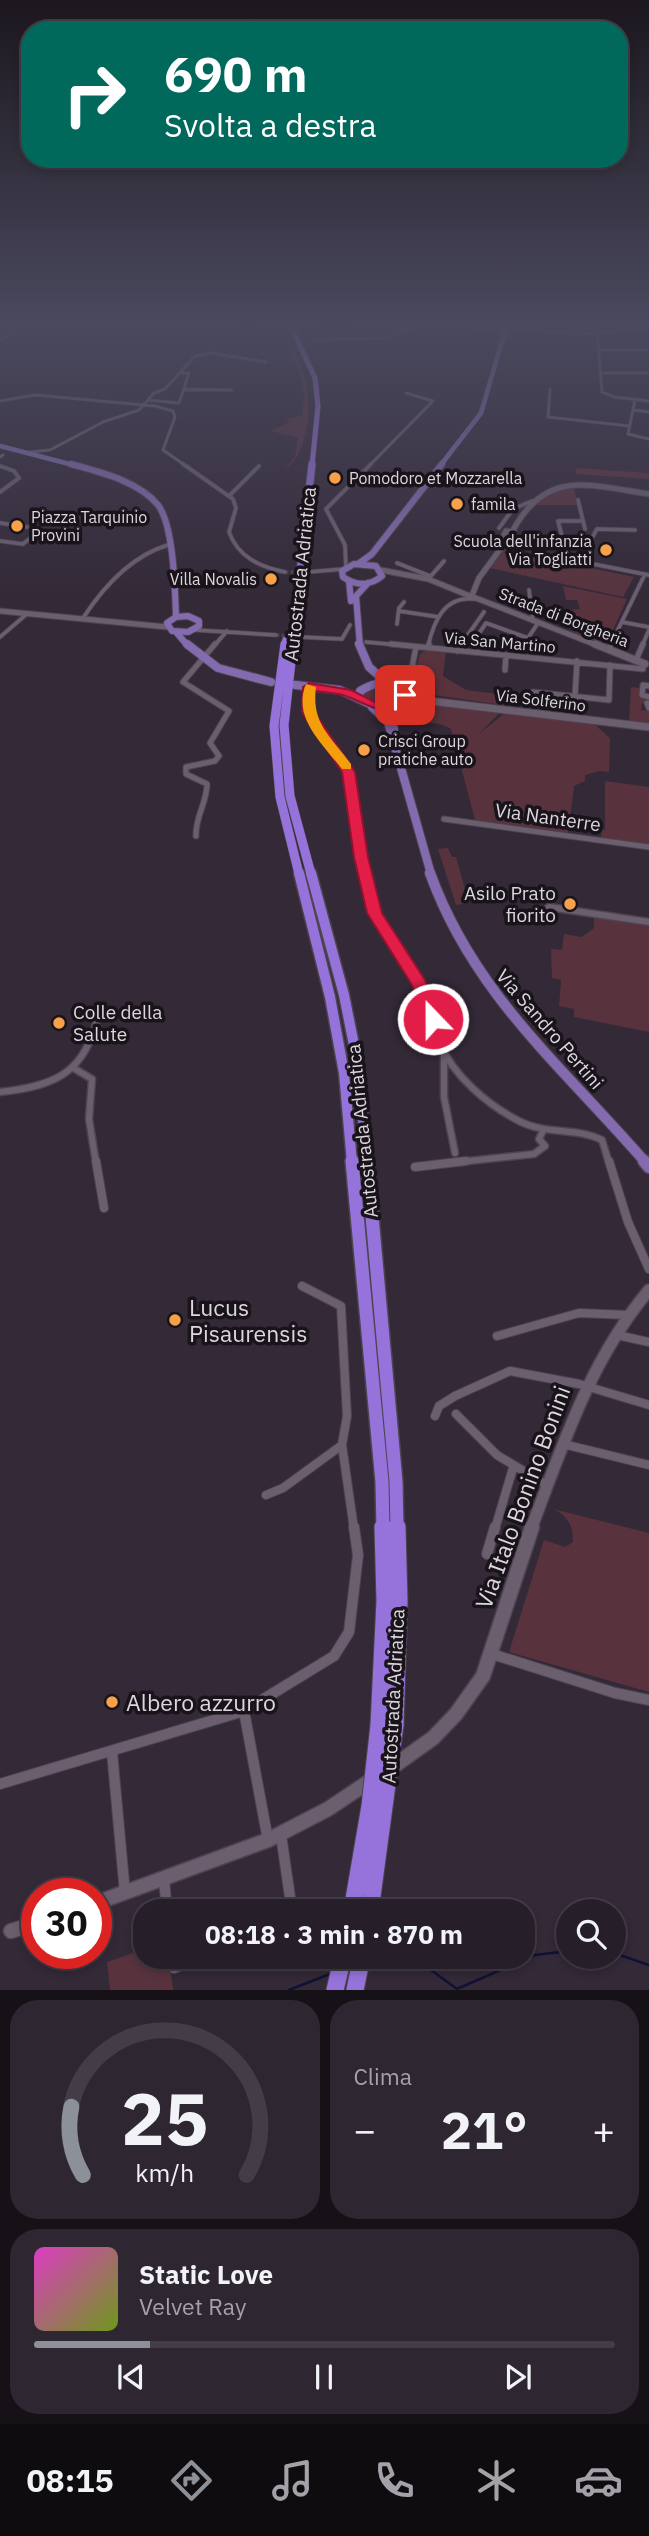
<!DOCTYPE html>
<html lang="it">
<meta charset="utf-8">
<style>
body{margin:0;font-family:"IBM Plex Sans",sans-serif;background:#2e2731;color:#f1f3f6;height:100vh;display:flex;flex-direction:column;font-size:26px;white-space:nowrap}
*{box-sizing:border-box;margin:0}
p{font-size:23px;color:#a4a2a8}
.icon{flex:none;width:38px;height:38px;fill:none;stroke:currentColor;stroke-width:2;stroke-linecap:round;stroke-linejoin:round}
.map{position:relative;height:1990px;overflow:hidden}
.sheet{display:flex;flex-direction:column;gap:10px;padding:10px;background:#151117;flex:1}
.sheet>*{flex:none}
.top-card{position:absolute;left:21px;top:21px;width:607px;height:147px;border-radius:28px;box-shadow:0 4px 10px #0003,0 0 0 2px #423d46;background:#00695c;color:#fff;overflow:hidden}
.buttons{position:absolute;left:556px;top:1899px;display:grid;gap:14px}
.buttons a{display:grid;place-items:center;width:70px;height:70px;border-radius:50%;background:#261f29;box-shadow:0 4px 10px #0003,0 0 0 2px #423d46;font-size:35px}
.speed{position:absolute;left:21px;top:1878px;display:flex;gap:14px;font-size:35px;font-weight:700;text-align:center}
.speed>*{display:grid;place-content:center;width:91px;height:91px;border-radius:50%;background:#261f29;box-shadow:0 4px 10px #0003,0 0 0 2px #423d46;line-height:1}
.speed .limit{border:10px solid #d22;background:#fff;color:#111}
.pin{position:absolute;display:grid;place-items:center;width:60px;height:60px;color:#fff;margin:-30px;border-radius:14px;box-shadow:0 4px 10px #0006}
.me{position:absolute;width:77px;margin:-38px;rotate:338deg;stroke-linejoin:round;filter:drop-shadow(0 0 5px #0008)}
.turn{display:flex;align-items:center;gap:24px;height:147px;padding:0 28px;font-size:32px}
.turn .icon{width:91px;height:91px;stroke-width:2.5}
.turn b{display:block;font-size:49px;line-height:60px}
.big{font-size:52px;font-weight:700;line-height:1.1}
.sheet .card{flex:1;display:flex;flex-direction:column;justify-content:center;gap:10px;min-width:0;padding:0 24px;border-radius:28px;background:#2e2731}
.sheet .dial{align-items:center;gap:0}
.dial svg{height:182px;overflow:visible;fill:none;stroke:#423d46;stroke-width:7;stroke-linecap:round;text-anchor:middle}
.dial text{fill:#f1f3f6;stroke:none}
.song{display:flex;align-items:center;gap:21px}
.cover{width:84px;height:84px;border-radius:10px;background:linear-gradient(135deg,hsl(310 70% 55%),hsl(80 70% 35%))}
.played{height:7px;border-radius:4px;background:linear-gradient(90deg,#8c9099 20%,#423d46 20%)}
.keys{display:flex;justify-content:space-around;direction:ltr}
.heat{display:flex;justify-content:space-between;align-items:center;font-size:38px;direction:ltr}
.sheet .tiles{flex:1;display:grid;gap:10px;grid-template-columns:1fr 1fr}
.card:last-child{grid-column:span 2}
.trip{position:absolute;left:133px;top:1899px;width:402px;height:70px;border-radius:28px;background:#261f29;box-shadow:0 4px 10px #0003,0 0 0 2px #423d46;font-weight:700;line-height:70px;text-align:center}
.tab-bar{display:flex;height:112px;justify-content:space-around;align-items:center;background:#0f0c10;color:#a4a2a8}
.tab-bar .icon{width:49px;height:49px}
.tab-bar .selected{color:#8c9099}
.tab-bar b{font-size:32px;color:#f1f3f6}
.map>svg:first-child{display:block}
</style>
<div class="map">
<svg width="649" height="1990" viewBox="0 0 649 1990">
<rect width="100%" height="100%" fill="#332937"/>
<!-- green -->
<path fill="#58333e" d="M377,322H410L394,334L308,336L301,331H333Z
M285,347H292C298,358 304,370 306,383C312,408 308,456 284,469L295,457L298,438L271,431L289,423L286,419L302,416C307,390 301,368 285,347Z
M576,468L649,473V479L576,474Z
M566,488L574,489L578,505H535L544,495Z
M504,550L634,577L623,597L490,568Z
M563,586L627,599L606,645L572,632L567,610L580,609L577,600H566Z
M425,650L446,652L443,676L466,690L522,697L510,706L420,693L412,684L420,654Z
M384,684L402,696L401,700C385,709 377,706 363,697L364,691Z
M631,687L641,688L640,694L649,697V702L642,703L641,710L649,711V724L629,722Z
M433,704L500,712L479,734L506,712L593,723L610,738L609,772L599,771L585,775V781L574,786L568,833L475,820L451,729C434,718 419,728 399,713L407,706Z
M605,781L649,787V844L601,838L602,830H605Z
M448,848L452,857H456L469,903L456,905L438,849Z
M594,917L649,925V1032L574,1017V1009L559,1006L561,980L552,978L551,949L562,950L564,934L582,937L594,928Z
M553,1509L649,1533V1692L509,1652L544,1540L565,1547L573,1542C573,1525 568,1516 553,1509Z
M145,1949V1956L169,1957L173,1990H110L107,1962Z"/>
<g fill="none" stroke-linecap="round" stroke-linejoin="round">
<!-- stream -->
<path stroke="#101136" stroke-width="2.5" d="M614,1953L649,1965
M398,1956L416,1959L457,1989L535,1955L569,1951
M368,1960L380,1956
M289,1990L330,1974"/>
<!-- river -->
<path stroke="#101136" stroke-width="5" d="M230,322C276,339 322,331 369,322"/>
<!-- street-tunnel -->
<path stroke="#4c4350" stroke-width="3.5" stroke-dasharray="3.5 2" stroke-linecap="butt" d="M285,572H308
M276,635L300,637"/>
<defs>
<path id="street-far5" d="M649,330L597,332L602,392L614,397L649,401
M0,340L27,322
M312,340L386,338L419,325L597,334
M598,350H649
M600,373H649
M184,389L232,390H184
M550,389L548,417L629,426
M148,400L179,403L189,373H180
M635,400L628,434L649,439
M0,401L35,395L155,406L173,411L175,417L163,450L186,466
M633,410L649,412
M30,452L50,450L103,422L139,410L154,393L165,389L195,356L211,353L266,362
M0,457L3,455
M369,466L433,401L406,393"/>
<path id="street-far4" d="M183,464L233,499L236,508L229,532C238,557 260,567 285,572
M0,466L14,471L19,478L0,492
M229,496L259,466
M578,500L585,529
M583,521H558L568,559L649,575
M0,523L27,527
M499,528L513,509L532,501
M0,541L23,544L39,531
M397,563L430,576
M586,563L590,555L588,545L597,529L635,530
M346,568L345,545L326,509L371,464
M308,572L344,569
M430,577L444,561
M529,590L533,621
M399,611L439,617
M83,618C104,586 131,556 168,545
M622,622L649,627
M397,624L399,608L404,602
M195,630L276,635
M480,632L486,623L528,638L538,623
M0,637L28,613
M300,637L342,639L350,625
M366,642L409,646
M214,646L227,631
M428,646C434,621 444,596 474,599
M460,646L484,612
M610,646L645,574
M642,646L649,630"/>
<path id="street-far3" d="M391,644L643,669
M428,648L429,644
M609,649L611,644
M457,651L462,644
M636,660L643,644
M505,670L506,655
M309,686C307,733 332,731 346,767C359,800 359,840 365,874
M649,686L643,685L642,695L649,697
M403,690L411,673L416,647
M533,692L609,700L610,665
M575,696L577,661
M647,703L649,708
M444,819L649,847
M196,836C195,817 207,803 207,784L186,774V767L215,761L219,756L210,743L229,711L183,682L215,644"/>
<path id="street-far2" d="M365,873C374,923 397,945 421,987C430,1004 433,1024 440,1043C453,1076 488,1105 519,1121C546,1135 576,1127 602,1140L609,1163
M540,915L549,907L649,922
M444,1052V1097L455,1153
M75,1069L92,1079L89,1119L96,1163
M0,1092C58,1086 87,1071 99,1011
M450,1163L534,1154L545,1146L539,1139L542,1133"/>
<path id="street-far1" d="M96,1161L104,1208
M609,1161L628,1222L649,1269
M415,1167L466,1161
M302,1286L341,1306L347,1416L342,1445L354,1529
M617,1335L649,1342
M497,1336L579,1313L628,1315
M456,1414L497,1455L547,1485
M435,1416L439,1406L455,1396L510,1371L579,1384L649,1405
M563,1444L649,1465
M266,1495L283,1488L342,1445
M495,1529L513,1468"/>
<path id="street" d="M487,1554L495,1527
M492,1654L615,1693L649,1700
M244,1711L268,1840
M112,1752L125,1893
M0,1784L244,1711L334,1656L349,1632L358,1555L354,1527
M281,1835L292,1911
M164,1879L167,1911
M173,1956L174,1968L205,1956"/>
<path id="secondary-far3" d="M506,531L512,532L513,534L504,535Z
M512,532C546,468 588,485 649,494
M381,570L428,579L465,594
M473,593L479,578L510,536
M468,595L599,646
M0,611L167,627"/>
<path id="secondary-far2" d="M595,644L645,664
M403,703L430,701L649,727"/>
<path id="secondary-far1" d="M531,1529C563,1445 590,1360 649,1290"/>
<path id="secondary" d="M391,1768L433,1738L456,1714L483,1676L532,1527
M96,1903L268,1840L328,1809L373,1779
M11,1931L37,1923"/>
<path id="primary-far4" d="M0,446L77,466
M440,466L481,413L505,331"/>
<path id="primary-far3" d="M71,464C99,472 139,481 158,505C174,526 175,591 176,617
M354,564L376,566L382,576C370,586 356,586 343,577L342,571Z
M358,564L372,554L442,464
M349,581L351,601
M188,616L199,621V626L188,632L172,631L167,623L176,617Z
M176,632L188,646
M360,646L356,596L368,583"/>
<path id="primary-far2" d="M187,644L218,668L271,682
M359,644L369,667L386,682
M295,685L340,690L378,708
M359,698L360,691C378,680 390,680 405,695L403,703L393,707
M372,707L388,722L431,874
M394,729L391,717L398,706"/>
<path id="primary-far1" d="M430,873C474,995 564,1068 646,1163"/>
<path id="primary" d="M644,1161L649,1167"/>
<path id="highway-far5" d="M289,322L315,378L318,406L312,466"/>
<path id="highway-far4" d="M285,646L286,640
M292,646L312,464"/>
<path id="highway-far3" d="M285,644L274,726L280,797L299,874
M293,644L284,725L290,796L311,874"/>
<path id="highway-far2" d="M299,873L330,997L344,1073L352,1163
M311,873L344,995L359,1070L367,1163"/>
<path id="highway-far1" d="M352,1161L382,1482L383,1529
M367,1161L396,1482L397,1529"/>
<path id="highway" d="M379,1725L385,1601L383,1527
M395,1725L399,1602L397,1527
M335,1990L343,1956
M355,1990L362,1956"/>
</defs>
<!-- street-far5 casing -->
<use href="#street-far5" stroke="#4d4450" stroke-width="3.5"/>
<!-- street-far4 casing -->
<use href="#street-far4" stroke="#4d4450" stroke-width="5"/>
<!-- street-far3 casing -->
<use href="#street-far3" stroke="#4d4450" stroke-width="7"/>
<!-- street-far2 casing -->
<use href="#street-far2" stroke="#4d4450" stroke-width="9"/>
<!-- street-far1 casing -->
<use href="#street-far1" stroke="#4d4450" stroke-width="10"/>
<!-- street casing -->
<use href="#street" stroke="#4d4450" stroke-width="12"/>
<!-- secondary-far3 casing -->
<use href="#secondary-far3" stroke="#4d4450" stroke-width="7"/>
<!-- secondary-far2 casing -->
<use href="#secondary-far2" stroke="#4d4450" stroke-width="9"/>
<!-- secondary-far1 casing -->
<use href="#secondary-far1" stroke="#4d4450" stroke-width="14"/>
<!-- secondary casing -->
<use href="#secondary" stroke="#4d4450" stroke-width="17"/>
<!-- primary-far4 casing -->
<use href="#primary-far4" stroke="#4d4450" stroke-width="5"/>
<!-- primary-far3 casing -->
<use href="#primary-far3" stroke="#4d4450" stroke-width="8"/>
<!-- primary-far2 casing -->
<use href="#primary-far2" stroke="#4d4450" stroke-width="10"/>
<!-- primary-far1 casing -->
<use href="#primary-far1" stroke="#4d4450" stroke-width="12"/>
<!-- primary casing -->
<use href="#primary" stroke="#4d4450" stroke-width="15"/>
<!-- highway-far5 casing -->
<use href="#highway-far5" stroke="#4d4450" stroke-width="6"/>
<!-- highway-far4 casing -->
<use href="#highway-far4" stroke="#4d4450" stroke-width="9"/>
<!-- highway-far3 casing -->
<use href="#highway-far3" stroke="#4d4450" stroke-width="10"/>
<!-- highway-far2 casing -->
<use href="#highway-far2" stroke="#4d4450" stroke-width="13"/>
<!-- highway-far1 casing -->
<use href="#highway-far1" stroke="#4d4450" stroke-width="16"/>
<!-- highway casing -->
<use href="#highway" stroke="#4d4450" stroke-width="19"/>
<!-- street-far5 -->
<use href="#street-far5" stroke="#6b5f6f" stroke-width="2.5"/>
<!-- street-far4 -->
<use href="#street-far4" stroke="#6b5f6f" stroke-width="3.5"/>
<!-- street-far3 -->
<use href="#street-far3" stroke="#6b5f6f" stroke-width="5"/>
<!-- street-far2 -->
<use href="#street-far2" stroke="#6b5f6f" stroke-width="6"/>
<!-- street-far1 -->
<use href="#street-far1" stroke="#6b5f6f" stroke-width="8"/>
<!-- street -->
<use href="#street" stroke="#6b5f6f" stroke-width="10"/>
<!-- secondary-far3 -->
<use href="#secondary-far3" stroke="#6b5f6f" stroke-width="5"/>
<!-- secondary-far2 -->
<use href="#secondary-far2" stroke="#6b5f6f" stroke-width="7"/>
<!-- secondary-far1 -->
<use href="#secondary-far1" stroke="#6b5f6f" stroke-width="11"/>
<!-- secondary -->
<use href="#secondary" stroke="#6b5f6f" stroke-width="14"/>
<!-- primary-far4 -->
<use href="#primary-far4" stroke="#846baf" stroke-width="4.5"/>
<!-- primary-far3 -->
<use href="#primary-far3" stroke="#846baf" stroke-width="6"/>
<!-- primary-far2 -->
<use href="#primary-far2" stroke="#846baf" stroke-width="8"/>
<!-- primary-far1 -->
<use href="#primary-far1" stroke="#846baf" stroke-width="10"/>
<!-- primary -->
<use href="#primary" stroke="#846baf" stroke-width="12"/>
<!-- highway-far5 -->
<use href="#highway-far5" stroke="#9573da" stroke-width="5"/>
<!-- highway-far4 -->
<use href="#highway-far4" stroke="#9573da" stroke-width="7"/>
<!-- highway-far3 -->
<use href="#highway-far3" stroke="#9573da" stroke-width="9"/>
<!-- highway-far2 -->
<use href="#highway-far2" stroke="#9573da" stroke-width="10"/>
<!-- highway-far1 -->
<use href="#highway-far1" stroke="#9573da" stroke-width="13"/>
<!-- highway -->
<use href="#highway" stroke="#9573da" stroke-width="17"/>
<defs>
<path id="primary-bridge" d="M508,332L516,322"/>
<path id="highway-bridge" d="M352,1911L370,1806L379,1725
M370,1911L395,1725"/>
</defs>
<!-- primary-bridge casing -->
<use href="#primary-bridge" stroke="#4d4450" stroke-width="5" stroke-linecap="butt"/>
<!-- highway-bridge casing -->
<use href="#highway-bridge" stroke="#4d4450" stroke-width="19" stroke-linecap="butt"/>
<!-- primary-bridge -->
<use href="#primary-bridge" stroke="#846baf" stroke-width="4.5"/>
<!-- highway-bridge -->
<use href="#highway-bridge" stroke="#9573da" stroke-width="17"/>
</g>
<!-- sky -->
<linearGradient id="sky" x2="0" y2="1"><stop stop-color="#1c171e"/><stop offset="0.54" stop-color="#4a495e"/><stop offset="1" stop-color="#4a495e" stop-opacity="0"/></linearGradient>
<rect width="649" height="601" fill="url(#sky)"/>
<!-- route -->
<path fill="#e11d48" stroke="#92132f" stroke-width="2" d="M309,683L351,690L379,704L395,703L401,693L411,695C401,729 363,701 343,695C334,693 324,692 315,691L314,712L355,772L368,857L382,913L425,980L441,1019L439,1023H427L412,985L367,913L354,857L342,772L302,712L303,687Z"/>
<!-- slow -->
<path fill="#f59e0b" d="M306,684L316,687C311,723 330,736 351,764V769H342C323,744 292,718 306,684Z"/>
<!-- markers -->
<g fill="#f8a14a" stroke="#18141a" stroke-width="2.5">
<circle cx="335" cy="478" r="7"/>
<circle cx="457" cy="504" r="7"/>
<circle cx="17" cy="526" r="7"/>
<circle cx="606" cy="550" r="7"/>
<circle cx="271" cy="579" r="7"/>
<circle cx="364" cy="750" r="7"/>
<circle cx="570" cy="904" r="7"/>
<circle cx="59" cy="1023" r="7"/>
<circle cx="175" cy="1320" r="7"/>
<circle cx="112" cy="1702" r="7"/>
</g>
<g text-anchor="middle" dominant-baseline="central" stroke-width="7" stroke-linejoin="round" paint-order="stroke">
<!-- far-poi labels -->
<g font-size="16" fill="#ddd6df" stroke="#18141a" text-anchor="start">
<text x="349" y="478">Pomodoro et Mozzarella</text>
<text x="471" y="504">famila</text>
<text x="31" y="517">Piazza Tarquinio<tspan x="31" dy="18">Provini</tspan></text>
<text x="592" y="541" text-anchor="end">Scuola dell'infanzia<tspan x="592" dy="18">Via Togliatti</tspan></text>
<text x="257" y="579" text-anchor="end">Villa Novalis</text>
<text x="378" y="741">Crisci Group<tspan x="378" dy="18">pratiche auto</tspan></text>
</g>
<!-- far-street labels -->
<g font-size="16" fill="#ddd6df" stroke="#18141a">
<text transform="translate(564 617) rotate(21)">Strada di Borgheria</text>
<text transform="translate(500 642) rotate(5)">Via San Martino</text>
<text transform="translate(541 700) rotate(7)">Via Solferino</text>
</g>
<!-- street labels -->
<g font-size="19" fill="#ddd6df" stroke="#18141a">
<text transform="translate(300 574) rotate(-84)">Autostrada Adriatica</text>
<text transform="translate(548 817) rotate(8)">Via Nanterre</text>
<text transform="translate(550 1029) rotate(49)">Via Sandro Pertini</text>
<text transform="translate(362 1131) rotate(-96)">Autostrada Adriatica</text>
<text transform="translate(393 1696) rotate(-87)">Autostrada Adriatica</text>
</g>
<!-- poi labels -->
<g font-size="19" fill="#ddd6df" stroke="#18141a" text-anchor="end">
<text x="556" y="893">Asilo Prato<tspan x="556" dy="22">fiorito</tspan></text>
<text x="73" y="1012" text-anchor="start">Colle della<tspan x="73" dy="22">Salute</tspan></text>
</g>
<!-- near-poi labels -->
<g font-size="23" fill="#ddd6df" stroke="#18141a" text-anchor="start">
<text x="189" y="1307">Lucus<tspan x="189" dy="26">Pisaurensis</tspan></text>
<text x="126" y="1702">Albero azzurro</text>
</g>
<!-- near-street labels -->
<g font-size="23" fill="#ddd6df" stroke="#18141a">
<text transform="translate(522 1497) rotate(-70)">Via Italo Bonino Bonini</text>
</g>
</g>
</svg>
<div class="buttons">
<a><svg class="icon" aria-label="search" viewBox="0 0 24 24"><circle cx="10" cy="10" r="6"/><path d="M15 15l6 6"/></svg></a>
</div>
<div class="speed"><div class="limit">30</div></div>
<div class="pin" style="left:405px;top:695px;background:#d93025"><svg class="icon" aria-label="arrive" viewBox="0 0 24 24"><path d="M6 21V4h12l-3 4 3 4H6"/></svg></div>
<svg class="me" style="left:433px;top:1019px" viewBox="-20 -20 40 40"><circle r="17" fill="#e11d48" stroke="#fff" stroke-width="3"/><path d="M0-11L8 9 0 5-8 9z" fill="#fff"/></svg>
<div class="trip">08:18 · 3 min · 870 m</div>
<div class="top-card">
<div class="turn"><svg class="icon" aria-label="right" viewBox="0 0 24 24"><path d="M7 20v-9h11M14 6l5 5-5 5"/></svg><div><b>690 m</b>Svolta a destra</div></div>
</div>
</div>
<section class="sheet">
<div class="tiles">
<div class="card dial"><svg viewBox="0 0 100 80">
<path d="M14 69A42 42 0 1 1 86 69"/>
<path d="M14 69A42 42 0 0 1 9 39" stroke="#8c9099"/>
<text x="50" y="56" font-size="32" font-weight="700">25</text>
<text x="50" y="72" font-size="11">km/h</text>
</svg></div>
<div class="card"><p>Clima</p>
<div class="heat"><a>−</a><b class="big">21°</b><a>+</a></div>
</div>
<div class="card">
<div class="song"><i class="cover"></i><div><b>Static Love</b><p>Velvet Ray</p></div></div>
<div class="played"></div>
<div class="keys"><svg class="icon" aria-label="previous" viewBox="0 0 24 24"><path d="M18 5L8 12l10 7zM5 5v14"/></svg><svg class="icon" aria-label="pause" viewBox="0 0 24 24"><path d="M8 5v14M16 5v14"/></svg><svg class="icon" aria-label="next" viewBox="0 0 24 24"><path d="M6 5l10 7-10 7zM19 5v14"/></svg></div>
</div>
</div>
</section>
<nav class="tab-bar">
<b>08:15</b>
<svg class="icon selected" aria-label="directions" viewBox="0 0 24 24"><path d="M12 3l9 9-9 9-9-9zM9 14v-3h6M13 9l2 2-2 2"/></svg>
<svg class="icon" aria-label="music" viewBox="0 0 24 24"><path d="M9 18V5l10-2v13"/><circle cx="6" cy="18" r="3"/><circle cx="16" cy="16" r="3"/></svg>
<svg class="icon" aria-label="phone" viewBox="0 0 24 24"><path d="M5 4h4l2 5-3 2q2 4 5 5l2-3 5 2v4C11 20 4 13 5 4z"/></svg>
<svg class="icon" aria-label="climate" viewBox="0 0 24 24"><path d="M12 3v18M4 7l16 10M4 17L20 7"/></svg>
<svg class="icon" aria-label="car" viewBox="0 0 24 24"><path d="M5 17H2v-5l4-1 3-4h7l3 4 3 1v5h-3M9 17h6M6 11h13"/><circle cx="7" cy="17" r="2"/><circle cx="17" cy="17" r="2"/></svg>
</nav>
